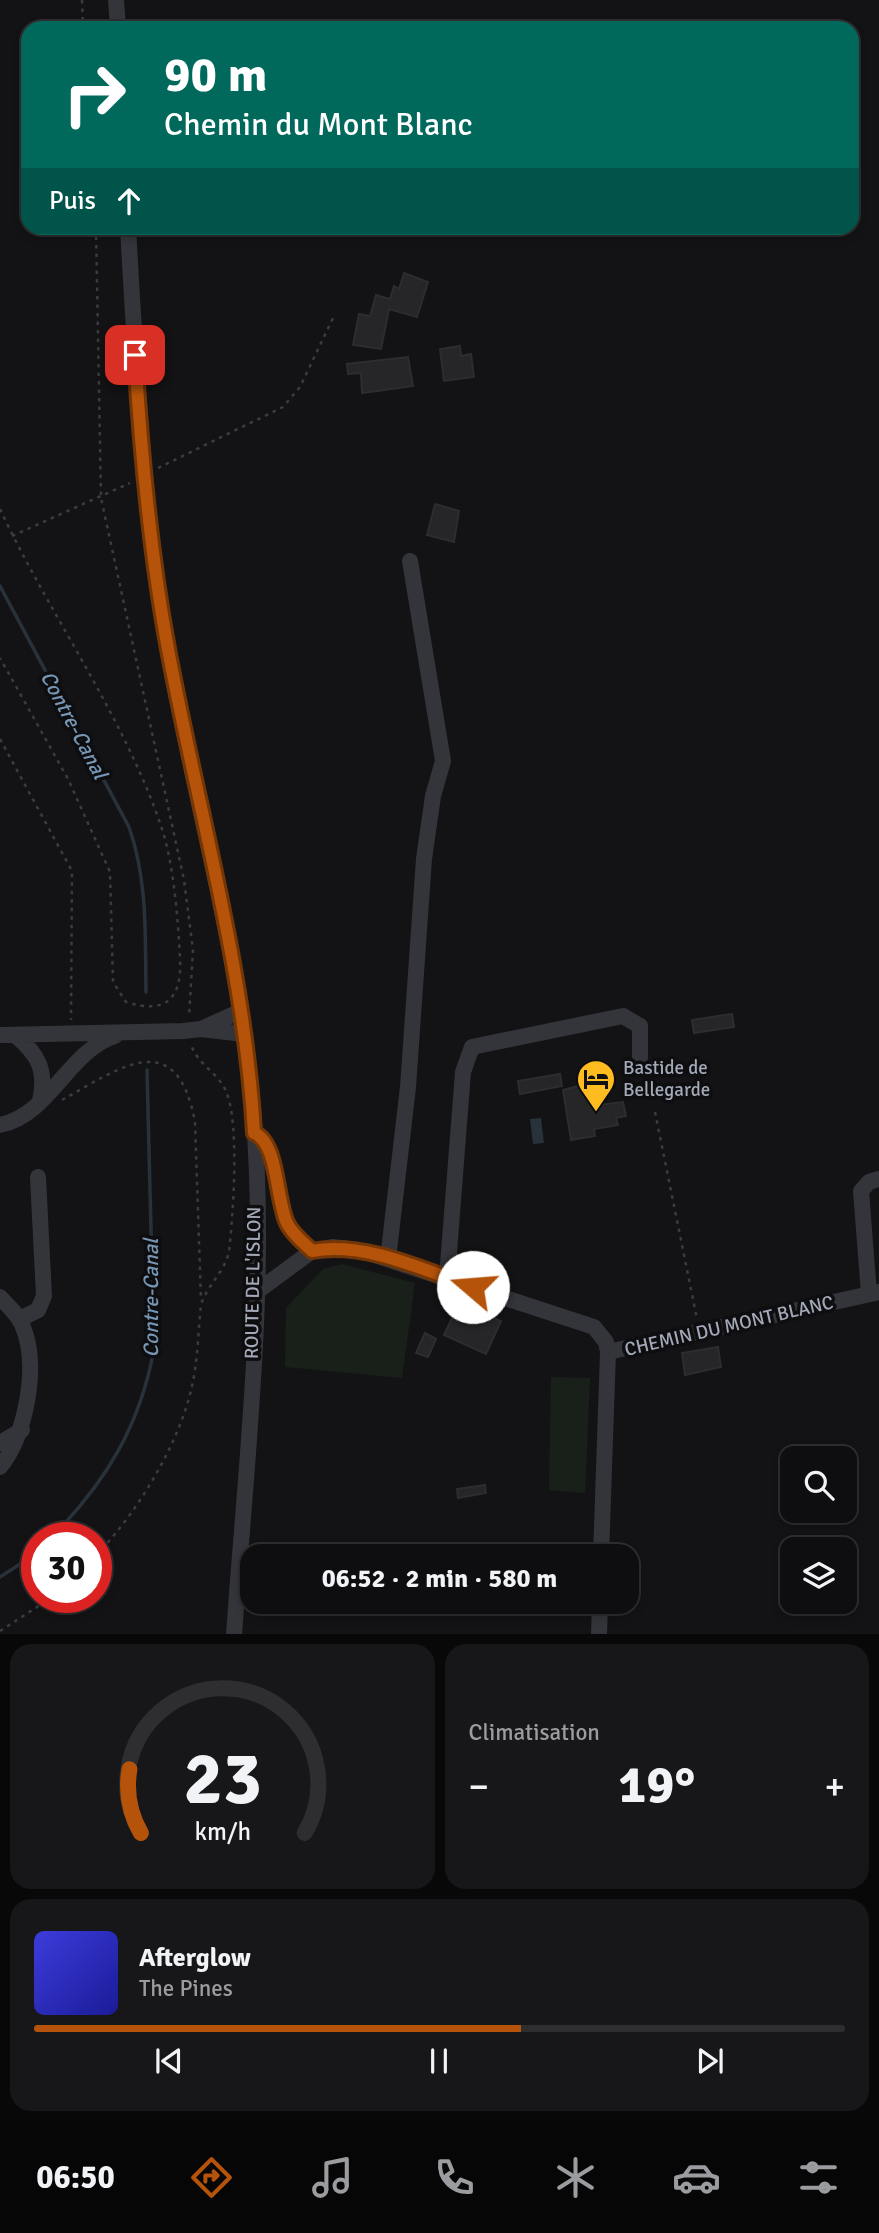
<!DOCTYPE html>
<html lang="fr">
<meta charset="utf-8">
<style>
body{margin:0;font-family:Signika,sans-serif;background:#171719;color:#f1f3f6;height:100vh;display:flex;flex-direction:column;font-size:26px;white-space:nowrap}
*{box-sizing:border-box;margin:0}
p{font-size:23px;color:#9b9c9f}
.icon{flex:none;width:38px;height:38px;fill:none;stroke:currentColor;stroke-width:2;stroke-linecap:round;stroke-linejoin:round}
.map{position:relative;height:1634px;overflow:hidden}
.panel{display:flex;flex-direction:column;gap:10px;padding:10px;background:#080809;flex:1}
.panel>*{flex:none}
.banner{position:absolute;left:21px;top:21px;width:838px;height:214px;border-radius:21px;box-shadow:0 4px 10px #0003,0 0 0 2px #2e2e30;background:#00695c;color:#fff;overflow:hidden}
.controls{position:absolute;left:780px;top:1446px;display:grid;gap:14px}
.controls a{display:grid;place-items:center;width:77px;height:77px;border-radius:14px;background:#0e0e10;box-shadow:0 4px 10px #0003,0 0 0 2px #2e2e30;font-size:35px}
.speed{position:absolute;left:21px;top:1522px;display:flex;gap:14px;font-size:35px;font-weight:700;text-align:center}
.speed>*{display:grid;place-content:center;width:91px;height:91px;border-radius:50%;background:#0e0e10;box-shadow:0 4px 10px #0003,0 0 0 2px #2e2e30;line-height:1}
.speed .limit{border:10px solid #d22;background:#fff;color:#111}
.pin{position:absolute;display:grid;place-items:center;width:60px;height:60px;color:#fff;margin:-30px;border-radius:14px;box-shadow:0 4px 10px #0006}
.me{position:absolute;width:77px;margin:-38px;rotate:288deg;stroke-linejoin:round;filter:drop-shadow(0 0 5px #0008)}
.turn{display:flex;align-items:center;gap:24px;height:147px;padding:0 28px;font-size:32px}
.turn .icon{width:91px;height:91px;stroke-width:2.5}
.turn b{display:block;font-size:49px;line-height:60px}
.then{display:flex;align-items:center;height:66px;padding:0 28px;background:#0003;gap:14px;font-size:26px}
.big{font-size:52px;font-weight:800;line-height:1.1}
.panel .card{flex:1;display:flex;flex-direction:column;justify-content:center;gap:10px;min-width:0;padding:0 24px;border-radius:21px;background:#171719}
.panel .dial{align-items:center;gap:0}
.dial svg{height:182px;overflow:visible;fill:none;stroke:#2e2e30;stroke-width:7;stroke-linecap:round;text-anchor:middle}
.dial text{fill:#f1f3f6;stroke:none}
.song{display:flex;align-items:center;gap:21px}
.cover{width:84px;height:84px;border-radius:10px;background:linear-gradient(135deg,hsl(240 70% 55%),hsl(240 70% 35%))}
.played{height:7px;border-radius:4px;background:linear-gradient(90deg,#b45309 60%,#2e2e30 60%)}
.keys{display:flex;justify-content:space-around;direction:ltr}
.heat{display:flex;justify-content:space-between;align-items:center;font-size:38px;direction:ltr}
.panel .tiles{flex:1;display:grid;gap:10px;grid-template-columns:1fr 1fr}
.card:last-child{grid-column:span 2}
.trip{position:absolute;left:240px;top:1544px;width:399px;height:70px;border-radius:21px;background:#0e0e10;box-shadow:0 4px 10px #0003,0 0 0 2px #2e2e30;font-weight:800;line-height:70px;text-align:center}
.menu{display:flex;height:112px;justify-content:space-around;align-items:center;background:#060606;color:#9b9c9f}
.menu .icon{width:49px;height:49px}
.menu .on{color:#b45309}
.menu b{font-size:32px;color:#f1f3f6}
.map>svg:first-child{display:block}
</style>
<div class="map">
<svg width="879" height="1635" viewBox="0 0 879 1635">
<rect width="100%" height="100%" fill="#131315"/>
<!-- green -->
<path fill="#19201a" d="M342,1264L415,1283L402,1378L285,1367L286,1308L323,1269Z
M551,1377L590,1378L585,1493L549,1490Z"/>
<!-- water -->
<path fill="#28323a" d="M541,1118L544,1143L533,1144L530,1119Z"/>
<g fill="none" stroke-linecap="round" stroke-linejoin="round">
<!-- stream -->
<path stroke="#28323a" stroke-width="3.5" d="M0,586L129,827C148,881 145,936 146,992
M51,1538C106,1482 140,1426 154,1349L147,1070
M0,1577L37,1553"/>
</g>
<!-- building -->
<path fill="#262629" stroke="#2d2d31" stroke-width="2" d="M404,273L428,282L417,317L389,309L381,349L353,345L359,314L370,316L376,295L390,299L394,286L399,289Z
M460,346L461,356L471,354L474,377L444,381L440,349Z
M408,357L413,386L362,393L361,373L348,374L347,364Z
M435,504L459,511L454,542L427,535Z
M732,1014L734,1027L694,1033L692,1020Z
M560,1074L562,1086L520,1094L518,1081Z
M586,1084L599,1105L623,1102L626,1116L616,1118L618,1125L594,1129L595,1136L571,1140L563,1090Z
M459,1303L501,1321L486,1354L444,1335Z
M425,1333L436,1339L428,1357L416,1353Z
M718,1347L721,1367L685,1375L682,1353Z
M485,1485L486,1493L458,1498L457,1489Z"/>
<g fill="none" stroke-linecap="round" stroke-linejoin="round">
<!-- path -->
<path stroke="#3a3c41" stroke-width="2.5" stroke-dasharray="3.5 5" stroke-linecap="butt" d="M82,0L83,28
M96,228L101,498L184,880L193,950L189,1017
M158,468L283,407L300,387L333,318
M0,509C50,616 126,719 163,832C174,868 178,920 180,958C182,998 167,1015 126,1002L113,982L110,872L68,779L0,658
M12,536L130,483
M0,739L72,871L71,1020
M62,1100C121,1067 177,1025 195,1122L201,1301
M655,1112L697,1319
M96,1555C137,1514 180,1442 192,1386C198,1360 198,1332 201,1305C207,1285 224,1273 229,1252C233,1215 240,1124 226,1091C218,1073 196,1063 191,1044
M0,1631L51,1598"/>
<!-- minor -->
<path stroke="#34353a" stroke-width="16" d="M116,0L118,28
M128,228C136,368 143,507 167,646C194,800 239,952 253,1108C268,1282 246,1461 234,1635
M201,1029L244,1034
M0,1035L183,1031L201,1029L241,1011
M15,1035C38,1054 47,1070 40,1101
M0,1125C50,1115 68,1051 115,1036
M254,1133C278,1142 277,1200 287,1223C292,1234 303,1242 312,1251
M388,1259L408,1087L424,859L433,796L443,761L410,561
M447,1278L463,1072L472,1047L623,1016L640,1026V1058
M255,1293L312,1251L332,1247L359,1250L594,1327L606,1342L608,1352L601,1556
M869,1294L861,1191L869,1182L879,1179
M0,1297C8,1306 19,1315 23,1327C39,1366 26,1435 0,1467
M20,1319L38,1310L44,1296L38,1177
M608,1352L879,1292
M0,1443L22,1430
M599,1635L600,1601"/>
</g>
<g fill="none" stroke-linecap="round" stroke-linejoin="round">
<defs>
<path id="route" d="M135,355C141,454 150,552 168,649C198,810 245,970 254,1133C278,1142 276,1200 287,1223C292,1234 303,1242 312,1251C365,1241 423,1270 473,1287"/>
</defs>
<!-- route casing -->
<use href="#route" stroke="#753606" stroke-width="18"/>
<!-- route -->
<use href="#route" stroke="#b45309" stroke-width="12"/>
</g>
<!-- icons -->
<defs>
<symbol id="hotel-pin" viewBox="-11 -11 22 30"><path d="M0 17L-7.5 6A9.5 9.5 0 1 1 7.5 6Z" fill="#ffbc21" stroke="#0e0e10"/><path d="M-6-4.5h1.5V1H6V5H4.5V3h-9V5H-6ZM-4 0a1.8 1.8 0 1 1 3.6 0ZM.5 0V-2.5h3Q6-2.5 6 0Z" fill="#111"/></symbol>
</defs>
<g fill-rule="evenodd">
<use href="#hotel-pin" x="574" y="1057" width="44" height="60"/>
</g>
<g text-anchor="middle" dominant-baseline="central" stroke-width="7" stroke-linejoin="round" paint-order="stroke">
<!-- poi labels -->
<g font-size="19" fill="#a3a9b7" stroke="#0e0e10" text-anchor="start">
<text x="623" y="1068">Bastide de<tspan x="623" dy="22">Bellegarde</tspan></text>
</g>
<!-- street labels -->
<g font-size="19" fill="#a3a9b7" stroke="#0e0e10">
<text transform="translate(253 1283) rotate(-89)">ROUTE DE L'ISLON</text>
<text transform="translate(729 1326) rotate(-13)">CHEMIN DU MONT BLANC</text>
</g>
<!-- water labels -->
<g font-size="21" font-style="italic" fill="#7796b5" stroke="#0e0e10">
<text transform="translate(74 725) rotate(62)">Contre-Canal</text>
<text transform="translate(151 1298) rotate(-90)">Contre-Canal</text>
</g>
</g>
</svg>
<div class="controls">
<a><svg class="icon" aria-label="search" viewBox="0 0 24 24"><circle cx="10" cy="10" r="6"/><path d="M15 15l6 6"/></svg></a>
<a><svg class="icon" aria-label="layers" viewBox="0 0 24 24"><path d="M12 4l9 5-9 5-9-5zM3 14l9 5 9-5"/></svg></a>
</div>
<div class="speed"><div class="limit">30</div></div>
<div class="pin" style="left:135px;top:355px;background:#d93025"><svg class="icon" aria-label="arrive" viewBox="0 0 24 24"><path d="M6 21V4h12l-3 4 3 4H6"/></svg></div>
<svg class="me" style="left:473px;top:1287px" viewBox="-20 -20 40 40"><circle r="19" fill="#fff"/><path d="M0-13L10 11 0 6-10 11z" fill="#b45309"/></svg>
<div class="trip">06:52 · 2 min · 580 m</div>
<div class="banner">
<div class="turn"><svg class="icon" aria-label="right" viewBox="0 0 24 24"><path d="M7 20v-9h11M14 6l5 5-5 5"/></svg><div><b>90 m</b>Chemin du Mont Blanc</div></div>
<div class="then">Puis<svg class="icon" aria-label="ahead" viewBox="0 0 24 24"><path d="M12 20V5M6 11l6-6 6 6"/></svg></div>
</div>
</div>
<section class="panel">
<div class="tiles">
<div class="card dial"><svg viewBox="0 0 100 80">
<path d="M14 69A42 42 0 1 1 86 69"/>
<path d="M14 69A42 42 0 0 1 9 41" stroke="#b45309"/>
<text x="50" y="56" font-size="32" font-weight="700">23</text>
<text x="50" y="72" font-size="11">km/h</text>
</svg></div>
<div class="card"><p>Climatisation</p>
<div class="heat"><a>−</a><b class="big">19°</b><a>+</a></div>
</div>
<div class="card">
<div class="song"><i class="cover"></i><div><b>Afterglow</b><p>The Pines</p></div></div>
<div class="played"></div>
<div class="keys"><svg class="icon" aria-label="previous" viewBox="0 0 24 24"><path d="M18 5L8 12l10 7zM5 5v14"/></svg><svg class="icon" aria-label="pause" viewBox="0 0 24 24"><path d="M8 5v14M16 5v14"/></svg><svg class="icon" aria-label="next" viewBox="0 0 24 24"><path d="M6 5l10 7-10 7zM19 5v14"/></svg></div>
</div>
</div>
</section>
<nav class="menu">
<b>06:50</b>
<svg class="icon on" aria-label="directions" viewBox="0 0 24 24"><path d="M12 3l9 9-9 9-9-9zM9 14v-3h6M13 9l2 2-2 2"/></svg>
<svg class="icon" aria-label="music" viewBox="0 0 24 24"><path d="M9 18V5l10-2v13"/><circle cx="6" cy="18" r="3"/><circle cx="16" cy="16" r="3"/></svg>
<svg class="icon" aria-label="phone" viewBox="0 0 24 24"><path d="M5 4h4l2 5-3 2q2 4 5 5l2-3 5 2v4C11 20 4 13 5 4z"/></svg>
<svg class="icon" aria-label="climate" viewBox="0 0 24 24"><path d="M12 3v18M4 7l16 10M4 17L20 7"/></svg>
<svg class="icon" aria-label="car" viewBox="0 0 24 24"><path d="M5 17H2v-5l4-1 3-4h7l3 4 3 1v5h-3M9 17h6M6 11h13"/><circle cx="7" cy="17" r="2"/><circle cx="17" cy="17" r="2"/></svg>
<svg class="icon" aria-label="filters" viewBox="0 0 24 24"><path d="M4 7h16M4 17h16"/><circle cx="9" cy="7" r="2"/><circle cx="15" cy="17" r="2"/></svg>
</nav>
